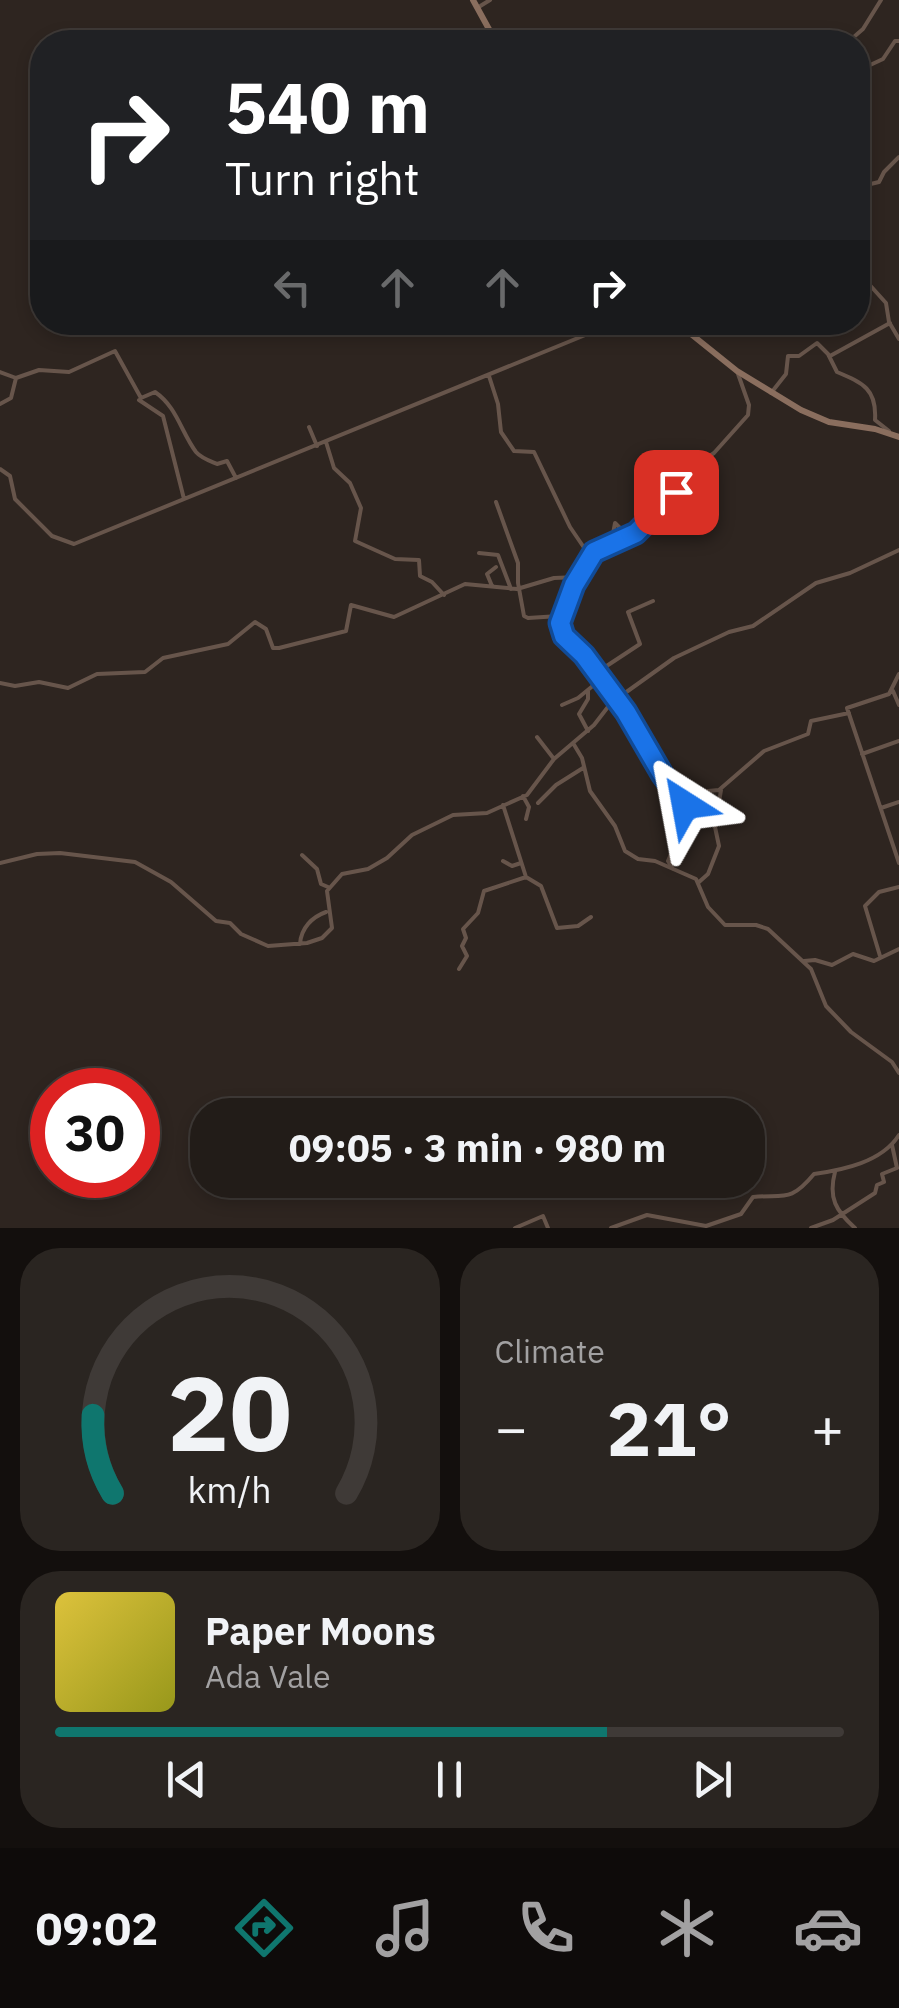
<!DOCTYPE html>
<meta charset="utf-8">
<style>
body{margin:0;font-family:"IBM Plex Sans",sans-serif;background:#2a2521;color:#f1f3f6;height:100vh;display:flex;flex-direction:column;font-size:38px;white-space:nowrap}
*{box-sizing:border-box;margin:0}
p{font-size:32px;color:#a2a1a2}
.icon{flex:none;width:55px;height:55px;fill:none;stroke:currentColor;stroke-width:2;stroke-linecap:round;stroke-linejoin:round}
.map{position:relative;height:1228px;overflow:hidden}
.details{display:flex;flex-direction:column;gap:20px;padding:20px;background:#130f0d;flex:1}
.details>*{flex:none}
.banner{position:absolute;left:30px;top:30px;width:840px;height:305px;border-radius:40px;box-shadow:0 5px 15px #0003,0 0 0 2px #3f3a37;background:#202124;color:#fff;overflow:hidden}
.speed{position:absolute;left:30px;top:1068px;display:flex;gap:20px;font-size:50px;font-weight:700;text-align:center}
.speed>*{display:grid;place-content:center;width:130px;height:130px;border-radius:50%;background:#221c18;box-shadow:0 5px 15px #0003,0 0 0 2px #3f3a37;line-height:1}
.speed .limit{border:15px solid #d22;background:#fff;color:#111}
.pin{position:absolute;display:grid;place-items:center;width:85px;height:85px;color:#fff;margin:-42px;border-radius:20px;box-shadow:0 5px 15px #0006}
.me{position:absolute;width:110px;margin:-55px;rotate:326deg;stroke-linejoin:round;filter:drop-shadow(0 0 8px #0008)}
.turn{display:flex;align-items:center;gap:35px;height:210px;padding:0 30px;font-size:45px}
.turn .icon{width:130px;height:130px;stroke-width:2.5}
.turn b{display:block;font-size:70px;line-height:85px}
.lanes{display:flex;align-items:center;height:95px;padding:0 30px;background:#0003;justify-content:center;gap:50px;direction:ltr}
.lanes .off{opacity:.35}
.big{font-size:75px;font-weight:800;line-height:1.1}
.details .card{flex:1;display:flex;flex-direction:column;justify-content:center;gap:15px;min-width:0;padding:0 35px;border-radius:40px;background:#2a2521}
.details .dial{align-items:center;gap:0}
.dial svg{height:260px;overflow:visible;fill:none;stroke:#3f3a37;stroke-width:7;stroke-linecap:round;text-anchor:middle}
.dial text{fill:#f1f3f6;stroke:none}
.song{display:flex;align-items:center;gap:30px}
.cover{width:120px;height:120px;border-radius:15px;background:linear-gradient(135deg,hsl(50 70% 55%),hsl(60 70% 35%))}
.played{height:10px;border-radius:5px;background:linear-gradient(90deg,#0f766e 70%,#3f3a37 70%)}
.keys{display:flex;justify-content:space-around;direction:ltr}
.heat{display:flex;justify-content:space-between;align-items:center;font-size:55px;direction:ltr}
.details .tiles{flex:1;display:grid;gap:20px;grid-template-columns:1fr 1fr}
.card:last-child{grid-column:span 2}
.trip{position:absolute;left:190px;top:1098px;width:575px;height:100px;border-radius:40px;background:#221c18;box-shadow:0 5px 15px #0003,0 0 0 2px #3f3a37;font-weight:800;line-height:100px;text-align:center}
.menu{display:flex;height:160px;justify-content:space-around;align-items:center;background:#0e0b0a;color:#a2a1a2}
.menu .icon{width:70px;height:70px}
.menu .on{color:#0f766e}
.menu b{font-size:45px;color:#f1f3f6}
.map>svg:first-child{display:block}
</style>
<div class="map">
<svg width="899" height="1228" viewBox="0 0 899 1228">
<rect width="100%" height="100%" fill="#2e2520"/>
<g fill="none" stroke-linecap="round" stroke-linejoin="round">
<!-- street -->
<path stroke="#67554b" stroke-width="4" d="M477,8L490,0
M848,42L863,29L881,0
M858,57L868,66L883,59L895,41H899
M858,187L879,182L884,172L899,157
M858,272L886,303L889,322L899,339
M830,356L890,323
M0,372L16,378L39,370L69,372L115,351L141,398L155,392C177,407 181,432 196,452C201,458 210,461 217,464L227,461L236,478
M489,376L498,404L501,432L514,451L534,452L570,527L589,555
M771,393L786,374L788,356H799L817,343L828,354L837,372C863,383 877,389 875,420L889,431
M139,400L163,416L184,499
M0,404L11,398L16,378
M309,427L317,446
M326,442L334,468L350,483L361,508L355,541L395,559L419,560L420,576L432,582L444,595
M0,469L10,476L15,499L52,536L74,544L617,322
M496,502L518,563V583L524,616L528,618L559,616
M611,544L615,523L629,537
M479,553L498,555L511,589
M492,586L487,574L496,567
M596,673L640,644L628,612L653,601
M899,674L889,694L847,708L899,863
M0,683L15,686L39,682L68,688L97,674L145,672L163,658L228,644L255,622L266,629L273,648H279L346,631L351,605L394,617L465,584L517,589L554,578L578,577
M893,691L899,705
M562,705L578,698L600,680
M588,731L579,714L588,699V691
M537,737L554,759
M573,743L582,758L590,791L615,826L625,851L638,859L655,861L696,879L708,907L725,925H756L768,929L811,969L826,1006L851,1032L892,1062L899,1073
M862,754L899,741
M523,796L529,807L526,819
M538,803L556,785L583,768
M685,803L697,792L719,790L764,751L808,734L811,721L849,713
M503,805L526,877L541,886L557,928L578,926L591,917
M881,808L899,802
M302,855L317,869L321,884L328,887
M503,861L512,866L521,863
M0,863L37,854L60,853L135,862L171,882L216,921L230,923L241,934L268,946L307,943L322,938L332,928L327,891L342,874L368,869L387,858L412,835L453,815L487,813L527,795L554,759L594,725L611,703L674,658L729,632L753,626L816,583L850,573L899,550
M673,869L668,861L690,809L681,802L662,774L626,712L584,655L563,635L561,618L575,581L593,552L623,541L644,527L676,492L693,467L714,453L748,415L749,405L737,371
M699,882L708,874L719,846L715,827L721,790
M300,944C301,928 312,917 326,912
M880,956L865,906L879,892L899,887
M804,961L815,960L832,965L853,954L874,961L899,949
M459,969L467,956L462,946L466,938L463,929L478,913L484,891L526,877
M835,1172C828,1198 836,1211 855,1228
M515,1228L543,1216L548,1228
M611,1228L647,1215L706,1226L741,1214L753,1197C784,1194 790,1203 814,1174C843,1170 882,1162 899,1135
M811,1228L833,1220L875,1193L877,1185L884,1182L882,1174L897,1168L892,1145"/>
<!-- secondary -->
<path stroke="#8a6e5e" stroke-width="6" d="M473,0L496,42
M676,322L737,371L801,410L829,422L875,429L899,437"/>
</g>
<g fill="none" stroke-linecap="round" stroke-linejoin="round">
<defs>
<path id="route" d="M676,492L636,533L594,552L574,585L560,623L564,636L584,655L626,712L662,774L685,805"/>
</defs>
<!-- route casing -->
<use href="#route" stroke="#114b97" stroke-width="25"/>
<!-- route -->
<use href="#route" stroke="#1a73e8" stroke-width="18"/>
</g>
</svg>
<div class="speed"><div class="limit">30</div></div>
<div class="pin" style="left:676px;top:492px;background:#d93025"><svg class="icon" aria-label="arrive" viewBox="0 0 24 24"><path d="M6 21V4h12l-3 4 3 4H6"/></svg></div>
<svg class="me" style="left:685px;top:805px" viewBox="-20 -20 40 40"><path d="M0-17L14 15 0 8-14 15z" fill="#1a73e8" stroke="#fff" stroke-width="4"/></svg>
<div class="trip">09:05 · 3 min · 980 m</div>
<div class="banner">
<div class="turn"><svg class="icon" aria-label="right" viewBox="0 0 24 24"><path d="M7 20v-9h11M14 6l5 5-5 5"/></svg><div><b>540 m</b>Turn right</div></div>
<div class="lanes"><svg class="icon off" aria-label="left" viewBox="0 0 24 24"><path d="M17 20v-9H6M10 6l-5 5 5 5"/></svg><svg class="icon off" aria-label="ahead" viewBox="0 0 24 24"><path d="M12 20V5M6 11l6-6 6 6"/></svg><svg class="icon off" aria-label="ahead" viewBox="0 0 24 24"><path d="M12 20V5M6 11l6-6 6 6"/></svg><svg class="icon" aria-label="right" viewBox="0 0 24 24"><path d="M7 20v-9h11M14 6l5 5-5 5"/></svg></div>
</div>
</div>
<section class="details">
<div class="tiles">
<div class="card dial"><svg viewBox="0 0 100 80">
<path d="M14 69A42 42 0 1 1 86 69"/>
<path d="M14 69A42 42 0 0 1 8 45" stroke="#0f766e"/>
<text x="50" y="56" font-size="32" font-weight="700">20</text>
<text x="50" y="72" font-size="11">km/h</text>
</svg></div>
<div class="card"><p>Climate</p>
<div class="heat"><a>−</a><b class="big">21°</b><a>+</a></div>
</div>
<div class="card">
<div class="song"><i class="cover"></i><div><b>Paper Moons</b><p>Ada Vale</p></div></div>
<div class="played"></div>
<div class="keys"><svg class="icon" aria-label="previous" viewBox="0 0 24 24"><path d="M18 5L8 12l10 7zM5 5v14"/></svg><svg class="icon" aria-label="pause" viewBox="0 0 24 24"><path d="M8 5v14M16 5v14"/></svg><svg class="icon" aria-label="next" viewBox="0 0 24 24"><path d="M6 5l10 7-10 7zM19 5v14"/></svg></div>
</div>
</div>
</section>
<nav class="menu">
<b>09:02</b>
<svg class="icon on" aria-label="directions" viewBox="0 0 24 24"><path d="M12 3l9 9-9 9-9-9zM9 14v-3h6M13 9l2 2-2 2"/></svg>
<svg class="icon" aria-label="music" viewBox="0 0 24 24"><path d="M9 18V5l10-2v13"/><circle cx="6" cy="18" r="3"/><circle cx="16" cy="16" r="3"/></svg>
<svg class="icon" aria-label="phone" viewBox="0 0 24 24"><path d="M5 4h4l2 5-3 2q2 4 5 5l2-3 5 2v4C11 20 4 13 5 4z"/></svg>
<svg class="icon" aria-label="climate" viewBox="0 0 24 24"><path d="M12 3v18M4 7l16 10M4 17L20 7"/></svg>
<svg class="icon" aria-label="car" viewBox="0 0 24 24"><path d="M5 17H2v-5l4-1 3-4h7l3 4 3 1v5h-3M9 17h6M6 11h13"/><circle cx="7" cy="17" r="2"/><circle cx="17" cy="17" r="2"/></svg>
</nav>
